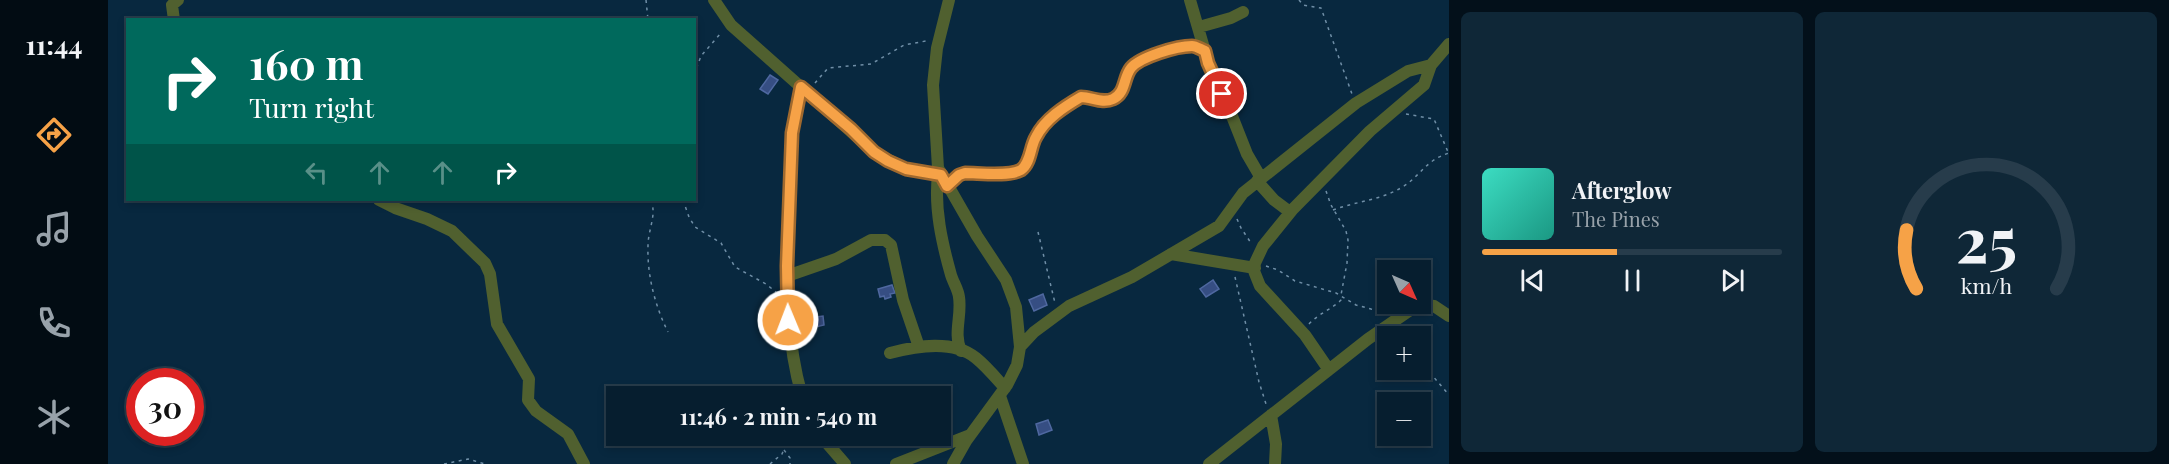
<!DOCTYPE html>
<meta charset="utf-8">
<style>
body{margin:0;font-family:"Playfair Display",serif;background:#0f2737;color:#f1f3f6;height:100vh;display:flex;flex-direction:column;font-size:22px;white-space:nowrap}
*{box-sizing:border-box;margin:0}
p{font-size:20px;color:#98a2aa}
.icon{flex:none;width:33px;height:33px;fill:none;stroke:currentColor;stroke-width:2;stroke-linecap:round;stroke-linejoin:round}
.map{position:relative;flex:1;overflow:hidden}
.details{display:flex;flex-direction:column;gap:12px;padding:12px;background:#03101a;width:720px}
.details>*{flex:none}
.banner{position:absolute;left:18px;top:18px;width:570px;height:183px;border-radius:0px;box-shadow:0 3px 9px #0003,0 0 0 2px #273c4b;background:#00695c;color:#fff;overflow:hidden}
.needle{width:39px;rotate:135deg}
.fabs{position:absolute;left:1269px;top:260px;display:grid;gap:12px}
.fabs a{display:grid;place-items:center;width:54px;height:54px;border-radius:0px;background:#061e2f;box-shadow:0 3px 9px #0003,0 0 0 2px #273c4b;font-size:30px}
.speed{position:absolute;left:18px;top:368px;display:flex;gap:12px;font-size:30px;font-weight:700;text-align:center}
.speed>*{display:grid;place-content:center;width:78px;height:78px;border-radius:50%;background:#061e2f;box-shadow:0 3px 9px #0003,0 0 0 2px #273c4b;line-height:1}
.speed .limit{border:9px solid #d22;background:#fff;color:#111}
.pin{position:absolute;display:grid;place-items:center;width:51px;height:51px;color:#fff;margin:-26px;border:3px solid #fff;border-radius:50%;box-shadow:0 2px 6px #0007}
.me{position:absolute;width:66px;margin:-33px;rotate:359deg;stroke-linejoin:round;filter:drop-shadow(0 0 4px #0008)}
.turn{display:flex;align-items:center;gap:21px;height:126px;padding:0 24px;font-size:27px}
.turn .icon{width:78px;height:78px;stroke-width:2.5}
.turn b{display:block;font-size:42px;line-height:51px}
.lanes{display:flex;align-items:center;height:57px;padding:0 24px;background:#0003;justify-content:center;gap:30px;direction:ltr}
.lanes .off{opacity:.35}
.details .widget{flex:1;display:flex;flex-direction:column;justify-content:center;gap:9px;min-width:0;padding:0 21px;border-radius:9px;background:#0f2737}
.details .dial{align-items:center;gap:0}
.dial svg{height:156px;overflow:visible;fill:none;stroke:#273c4b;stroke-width:7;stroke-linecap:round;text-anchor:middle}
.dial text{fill:#f1f3f6;stroke:none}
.song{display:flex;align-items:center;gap:18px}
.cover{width:72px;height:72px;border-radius:9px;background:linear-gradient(135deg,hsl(170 70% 55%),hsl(170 70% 35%))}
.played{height:6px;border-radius:3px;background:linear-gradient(90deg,#f6a247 45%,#273c4b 45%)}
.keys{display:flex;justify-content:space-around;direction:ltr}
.details .tiles{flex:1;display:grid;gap:12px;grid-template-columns:repeat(2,1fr)}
.trip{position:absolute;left:498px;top:386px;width:345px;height:60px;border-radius:0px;background:#061e2f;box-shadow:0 3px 9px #0003,0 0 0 2px #273c4b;font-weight:700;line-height:60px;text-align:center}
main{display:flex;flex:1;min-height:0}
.dock{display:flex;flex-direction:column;width:108px;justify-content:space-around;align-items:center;background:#020c13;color:#98a2aa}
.dock .icon{width:42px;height:42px}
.dock .selected{color:#f6a247}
.dock b{font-size:27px;color:#f1f3f6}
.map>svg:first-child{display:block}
</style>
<main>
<nav class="dock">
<b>11:44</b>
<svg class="icon selected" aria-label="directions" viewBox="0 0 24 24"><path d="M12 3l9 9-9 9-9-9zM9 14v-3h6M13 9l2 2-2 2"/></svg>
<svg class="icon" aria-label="music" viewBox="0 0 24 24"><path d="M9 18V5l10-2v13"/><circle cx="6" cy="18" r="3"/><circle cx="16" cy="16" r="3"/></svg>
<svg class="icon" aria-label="phone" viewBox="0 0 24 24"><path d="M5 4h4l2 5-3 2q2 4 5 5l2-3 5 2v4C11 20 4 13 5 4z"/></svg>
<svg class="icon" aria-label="climate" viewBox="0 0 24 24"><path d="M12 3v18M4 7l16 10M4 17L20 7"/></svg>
</nav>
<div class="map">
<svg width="1341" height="464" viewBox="0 0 1341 464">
<rect width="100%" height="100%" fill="#08283f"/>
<!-- building -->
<path fill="#364e83" stroke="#4f68a0" stroke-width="1.5" d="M662,75L670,80L660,94L652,89Z
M1105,280L1111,289L1098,297L1092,289Z
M784,285L787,293L782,294L783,297L777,299L776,296L772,297L770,289Z
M935,294L939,305L926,311L921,300Z
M715,316L716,325L703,328L701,318Z
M940,420L944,430L931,435L928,424Z"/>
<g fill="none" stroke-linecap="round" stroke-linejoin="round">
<!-- path -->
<path stroke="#708fa7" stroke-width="1.5" stroke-dasharray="3 4.5" stroke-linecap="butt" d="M538,0L540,20
M1191,0L1195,5L1213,8L1244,94
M586,75L593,56L613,33
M707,83L720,68L763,64L796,45L818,41
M1298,114L1326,119L1340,152
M1218,191L1223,205L1238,231L1240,240L1239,263L1233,295
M543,200C549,216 540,229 540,246C539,275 547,306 560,332
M575,200L581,217L587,227L613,243L627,267L658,284L668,292
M1225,210C1249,201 1275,200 1296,186C1313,175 1318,160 1341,153
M1129,219L1133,228L1143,243
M930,232L947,303
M1158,266L1170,270L1187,281L1228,293L1248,305L1263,309L1281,312
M1127,277L1151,382L1158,404
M1201,324C1211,313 1225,309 1235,298
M1312,361L1341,395
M676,450L682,458V464
M336,464L360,459L377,464
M662,464L674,454L682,435"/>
<!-- minor -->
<path stroke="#50602f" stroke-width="12" d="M606,0L623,25L766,152L798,169L833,175
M841,0L829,48L825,85L830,168L869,236L898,280L908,307L912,347L909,365L899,385L858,441L845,464
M1082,0L1100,62L1122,111L1139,154L1153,178
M66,20L64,5L70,0
M1091,27L1123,18L1135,12
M693,87C682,131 682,174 680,219C679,280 677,337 694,396
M830,175C826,208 834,243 843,275C845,282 850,289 851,297C854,316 845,333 853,351
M1149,181L1166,200L1182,212
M839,186L851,175L857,173C871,173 901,177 913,170C923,163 922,147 928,137C938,119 956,107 973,97C984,97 994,104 1005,99C1018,93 1015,78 1023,68C1032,57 1069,46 1084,46C1088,46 1092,49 1097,51
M271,200L287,208L319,219L344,231L377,263L382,274L389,324L421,379L420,400L428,411L460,434L476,464
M1063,254L1147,268
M679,276L728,259L763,240H777L783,245L795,300L811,347
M912,347L926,332L961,306L1024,277L1111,226L1135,193L1248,103L1300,71L1323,65
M782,353C808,346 845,339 868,358C879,367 888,378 897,388
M1221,370L1197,335L1152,286L1146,271L1147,263L1155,246L1185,209L1262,131L1316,85L1323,65L1341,44
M892,396L915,464
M1163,415L1168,444L1167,464
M712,435L737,464
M788,464L862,435
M1101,464L1260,339L1311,304L1326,306L1341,316"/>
</g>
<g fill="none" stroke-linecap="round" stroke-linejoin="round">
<defs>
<path id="route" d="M680,320L679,266L684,133L693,87L743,129L766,152L780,161L798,169L833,175L839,186L851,175L857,173C871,173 901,177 913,170C923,163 922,147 928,137C937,119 956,107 973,97C984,97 994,104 1005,99C1018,93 1015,78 1023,68C1032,57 1069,46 1084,46C1088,46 1092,49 1097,51L1100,63L1114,94"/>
</defs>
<!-- route casing -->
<use href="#route" stroke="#a0692e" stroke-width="15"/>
<!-- route -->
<use href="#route" stroke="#f6a247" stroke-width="10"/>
</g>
</svg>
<div class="fabs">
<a><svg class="needle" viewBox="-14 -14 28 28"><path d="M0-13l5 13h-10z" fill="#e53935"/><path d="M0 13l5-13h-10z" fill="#98a2aa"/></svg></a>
<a>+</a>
<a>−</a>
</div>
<div class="speed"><div class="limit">30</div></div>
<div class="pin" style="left:1114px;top:94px;background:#d93025"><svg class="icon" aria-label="arrive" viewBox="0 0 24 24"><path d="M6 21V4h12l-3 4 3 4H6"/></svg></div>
<svg class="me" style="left:680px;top:320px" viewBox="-20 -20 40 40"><circle r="17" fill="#f6a247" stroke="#fff" stroke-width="3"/><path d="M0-11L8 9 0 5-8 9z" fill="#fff"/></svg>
<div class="trip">11:46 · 2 min · 540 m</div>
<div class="banner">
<div class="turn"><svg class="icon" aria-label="right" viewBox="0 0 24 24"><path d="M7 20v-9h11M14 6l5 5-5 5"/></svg><div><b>160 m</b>Turn right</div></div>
<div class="lanes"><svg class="icon off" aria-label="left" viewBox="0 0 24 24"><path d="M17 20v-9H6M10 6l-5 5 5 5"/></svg><svg class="icon off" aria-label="ahead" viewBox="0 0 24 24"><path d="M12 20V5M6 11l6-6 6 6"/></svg><svg class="icon off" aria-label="ahead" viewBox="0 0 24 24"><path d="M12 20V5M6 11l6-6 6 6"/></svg><svg class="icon" aria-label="right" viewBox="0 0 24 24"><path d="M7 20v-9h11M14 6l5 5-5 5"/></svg></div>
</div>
</div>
<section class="details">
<div class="tiles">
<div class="widget">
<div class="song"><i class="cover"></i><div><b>Afterglow</b><p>The Pines</p></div></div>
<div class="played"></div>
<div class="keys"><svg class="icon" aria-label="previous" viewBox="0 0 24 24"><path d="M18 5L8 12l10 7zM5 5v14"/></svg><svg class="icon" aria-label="pause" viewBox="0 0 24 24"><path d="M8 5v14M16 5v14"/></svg><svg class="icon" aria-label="next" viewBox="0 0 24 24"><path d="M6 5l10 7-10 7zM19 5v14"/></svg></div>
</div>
<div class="widget dial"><svg viewBox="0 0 100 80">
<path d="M14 69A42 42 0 1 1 86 69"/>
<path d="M14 69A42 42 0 0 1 9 39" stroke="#f6a247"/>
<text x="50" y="56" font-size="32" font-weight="700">25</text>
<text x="50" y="72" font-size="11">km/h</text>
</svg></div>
</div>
</section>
</main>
